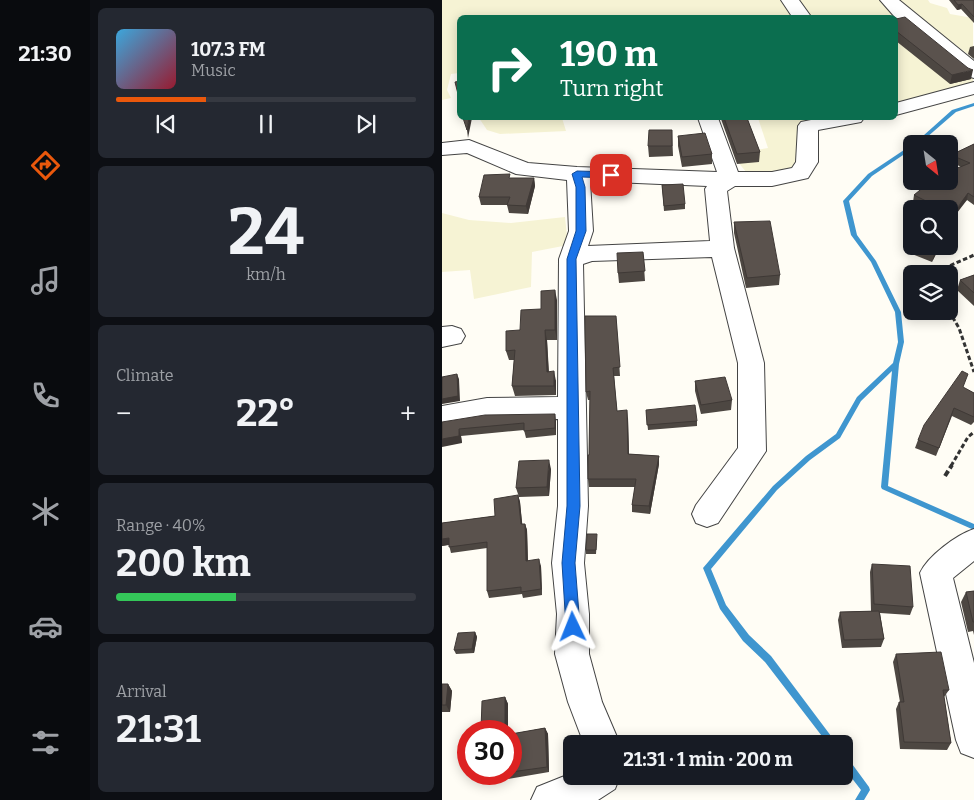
<!DOCTYPE html>
<meta charset="utf-8">
<style>
body{margin:0;font-family:Bitter,serif;background:#242831;color:#f1f3f6;height:100vh;display:flex;flex-direction:column;font-size:19px;white-space:nowrap}
*{box-sizing:border-box;margin:0}
p{font-size:16px;color:#9ea1a6}
.icon{flex:none;width:28px;height:28px;fill:none;stroke:currentColor;stroke-width:2;stroke-linecap:round;stroke-linejoin:round}
.map{position:relative;flex:1;overflow:hidden}
.details{display:flex;flex-direction:column;gap:8px;padding:8px;background:#0d0f14;width:352px}
.details>*{flex:none}
.hud{position:absolute;left:15px;top:15px;width:441px;height:105px;border-radius:8px;box-shadow:0 2px 12px #0003;background:#0b6e4f;color:#fff;overflow:hidden}
.needle{width:32px;rotate:150deg}
.fabs{position:absolute;left:461px;top:135px;display:grid;gap:10px}
.fabs a{display:grid;place-items:center;width:55px;height:55px;border-radius:8px;background:#171b24;box-shadow:0 2px 12px #0003;font-size:25px}
.speed{position:absolute;left:15px;top:720px;display:flex;gap:10px;font-size:25px;font-weight:700;text-align:center}
.speed>*{display:grid;place-content:center;width:65px;height:65px;border-radius:50%;background:#171b24;box-shadow:0 2px 12px #0003;line-height:1}
.speed .limit{border:8px solid #d22;background:#fff;color:#111}
.pin{position:absolute;display:grid;place-items:center;width:42px;height:42px;color:#fff;margin:-21px;border-radius:10px;box-shadow:0 2px 8px #0006}
.me{position:absolute;width:55px;margin:-28px;rotate:358deg;stroke-linejoin:round;filter:drop-shadow(0 0 4px #0008)}
.turn{display:flex;align-items:center;gap:18px;height:105px;padding:0 20px;font-size:22px}
.turn .icon{width:65px;height:65px;stroke-width:2.5}
.turn b{display:block;font-size:35px;line-height:42px}
.big{font-size:38px;font-weight:700;line-height:1.1}
.details .card{flex:1;display:flex;flex-direction:column;justify-content:center;gap:8px;min-width:0;padding:0 18px;border-radius:8px;background:#242831}
.details .dial{align-items:center;gap:0}
.dial b{font-size:65px;line-height:1}
.song{display:flex;align-items:center;gap:15px}
.cover{width:60px;height:60px;border-radius:8px;background:linear-gradient(135deg,hsl(200 70% 55%),hsl(350 70% 35%))}
.played{height:5px;border-radius:2px;background:linear-gradient(90deg,#ea580c 30%,#363941 30%)}
.keys{display:flex;justify-content:space-around;direction:ltr}
.heat{display:flex;justify-content:space-between;align-items:center;font-size:28px;direction:ltr}
.charge{height:8px;border-radius:4px;background:linear-gradient(90deg,#34c759 40%,#363941 0)}
.trip{position:absolute;left:121px;top:735px;width:290px;height:50px;border-radius:8px;background:#171b24;box-shadow:0 2px 12px #0003;font-weight:700;line-height:50px;text-align:center}
main{display:flex;flex:1;min-height:0}
.menu{display:flex;flex-direction:column;width:90px;justify-content:space-around;align-items:center;background:#090b0e;color:#9ea1a6}
.menu .icon{width:35px;height:35px}
.menu .on{color:#ea580c}
.menu b{font-size:22px;color:#f1f3f6}
.map>svg:first-child{display:block}
</style>
<main>
<nav class="menu">
<b>21:30</b>
<svg class="icon on" aria-label="directions" viewBox="0 0 24 24"><path d="M12 3l9 9-9 9-9-9zM9 14v-3h6M13 9l2 2-2 2"/></svg>
<svg class="icon" aria-label="music" viewBox="0 0 24 24"><path d="M9 18V5l10-2v13"/><circle cx="6" cy="18" r="3"/><circle cx="16" cy="16" r="3"/></svg>
<svg class="icon" aria-label="phone" viewBox="0 0 24 24"><path d="M5 4h4l2 5-3 2q2 4 5 5l2-3 5 2v4C11 20 4 13 5 4z"/></svg>
<svg class="icon" aria-label="climate" viewBox="0 0 24 24"><path d="M12 3v18M4 7l16 10M4 17L20 7"/></svg>
<svg class="icon" aria-label="car" viewBox="0 0 24 24"><path d="M5 17H2v-5l4-1 3-4h7l3 4 3 1v5h-3M9 17h6M6 11h13"/><circle cx="7" cy="17" r="2"/><circle cx="17" cy="17" r="2"/></svg>
<svg class="icon" aria-label="filters" viewBox="0 0 24 24"><path d="M4 7h16M4 17h16"/><circle cx="9" cy="7" r="2"/><circle cx="15" cy="17" r="2"/></svg>
</nav>
<section class="details">
<div class="card">
<div class="song"><i class="cover"></i><div><b>107.3 FM</b><p>Music</p></div></div>
<div class="played"></div>
<div class="keys"><svg class="icon" aria-label="previous" viewBox="0 0 24 24"><path d="M18 5L8 12l10 7zM5 5v14"/></svg><svg class="icon" aria-label="pause" viewBox="0 0 24 24"><path d="M8 5v14M16 5v14"/></svg><svg class="icon" aria-label="next" viewBox="0 0 24 24"><path d="M6 5l10 7-10 7zM19 5v14"/></svg></div>
</div>
<div class="card dial"><b>24</b><p>km/h</p></div>
<div class="card"><p>Climate</p>
<div class="heat"><a>−</a><b class="big">22°</b><a>+</a></div>
</div>
<div class="card"><p>Range · 40%</p><b class="big">200 km</b><div class="charge"></div></div>
<div class="card"><p>Arrival</p><b class="big">21:31</b></div>
</section>
<div class="map">
<svg width="532" height="800" viewBox="0 0 532 800">
<rect width="100%" height="100%" fill="#fffdf5"/>
<!-- farmland -->
<path fill="#f6f3d4" d="M0,0H486L488,3L505,8L508,14L531,18V58L479,19L454,27V18H18L17,73L9,74L5,90L9,98L0,100Z
M454,36L531,67V84L454,106Z
M37,118H120L124,131L58,134L45,130Z
M316,118H393L379,120L353,169L305,173L295,161L301,152L326,148Z
M0,213L27,220L69,223L123,217L126,245L90,252L89,287L32,299L28,270L0,272Z"/>
<g fill="none" stroke-linecap="round" stroke-linejoin="round">
<!-- stream -->
<path fill="#3f96cf" fill-rule="evenodd" d="M532,103V106L514,112L477,144H472L510,110Z
M468,146H470V149L430,176L407,201L415,235L434,261L459,312L462,342L457,364L446,486L532,524V530L440,489L439,487L450,371L419,401L398,438L368,460L335,490L269,569L284,605L307,635L329,656L395,744H386L323,662L301,641L278,609L261,568L331,486L364,456L394,434L415,397L451,363L456,342L453,312L429,262L409,235L401,201L426,174Z
M402,756L405,757L427,787L428,790L422,800H413L419,790L402,768Z"/>
<defs>
<path id="minor" d="M339,0H357L370,18H351Z
M438,0H457L532,61V78L525,76L485,41L452,16Z
M532,82V94L454,115V103Z
M256,118H276L296,172H330L350,168L354,162L356,126L359,122L379,118H422L419,122L376,130V162L366,178L330,186H293L285,191L292,248L322,363L324,451L276,523L265,527L254,523L250,514L254,505L296,448V363L270,257L150,261L141,264L146,506L142,563L147,614V654L160,702L178,744H142L126,702L113,654L115,614L110,563L116,506V419L45,420L0,428V406L45,398L116,397L117,259L127,231L125,180L74,174L25,153L0,155V143L27,140L86,163L135,167L275,172ZM148,181L265,186L263,189L268,241L146,246L151,231Z
M10,326L19,329L23,336L19,343L0,347V327Z
M532,529V561L511,578L532,663V758L519,753L514,740L478,573C486,556 514,535 532,529Z
M130,773V776H178L173,789L156,800H89L95,787Z"/>
</defs>
<!-- minor casing -->
<use href="#minor" stroke="#444" stroke-width="2"/>
<!-- path-far1 -->
<path stroke="#333" stroke-width="3" stroke-dasharray="4.5 2.5" stroke-linecap="butt" d="M489,274L532,255
M507,311L517,328L532,372
M509,466L526,437L532,432"/>
<!-- path -->
<path stroke="#333" stroke-width="4" stroke-dasharray="6 3" stroke-linecap="butt" d="M503,476L510,465"/>
<!-- minor -->
<use href="#minor" fill="#fff" fill-rule="evenodd"/>
</g>
<!-- wall -->
<path fill="#4d4742" d="M507,0H532V23L519,9L515,10Z
M454,19L529,79L508,84L454,41Z
M532,46V59L526,54L528,47Z
M279,118H305L318,152L317,162L295,164L279,119Z
M230,130L231,156L207,157L206,146Z
M236,136L270,154V164L240,167L236,146Z
M532,144V205L525,200L508,209H485L471,202L472,195L519,167L508,161L509,155Z
M69,178H92L93,186L86,214L67,213L65,205H39L37,197Z
M220,185L243,204V209L222,211Z
M292,222L338,275L337,285L304,288L292,233Z
M467,245L498,246L490,262L465,252Z
M201,252L203,281L177,283L176,273Z
M532,275V306L515,290L518,280Z
M115,300V340H105L107,372L114,381V395L73,396L70,386L72,360H67L64,351L78,330L99,309Z
M174,316L178,376H172L175,411L186,418L187,454L217,456V464L208,514L190,512V505L193,487H147L146,479L147,455L148,400H146L144,392Z
M253,381L290,400L289,410L259,414L253,391Z
M521,388L532,393V422L529,425L510,416L494,456L473,448L476,440Z
M204,410L255,421V426L206,430Z
M114,421V435L84,438L82,430L19,436L20,443L0,422Z
M109,469L107,496L77,497L74,488Z
M76,495L78,502L80,524H83L85,530L86,561L99,566L100,595L81,598L80,594L47,598L45,591V548L9,553L7,545L0,546V523L53,516Z
M155,538L154,554H144V550Z
M430,564L471,607L468,615L438,613L442,639L439,647L400,648L396,620L398,612L429,611L428,572Z
M532,591V635L531,631L526,632L519,602L524,592Z
M33,632L35,637L32,653L14,654L12,650Z
M454,654L507,690L502,697L509,743L505,750L458,749L454,709L457,702H458L451,662Z
M0,684H6L10,691L8,712H0Z
M63,697L66,704V731H40L39,730Z
M103,728L106,734L107,772L48,782L45,776V774H69V734Z"/>
<!-- shaded-wall -->
<path fill="#3f3936" d="M520,4L519,9L515,10L516,5Z
M531,70L529,79L508,84L510,75Z
M27,118H30L26,138L25,130Z
M92,178L93,186L86,214L84,206Z
M526,193L525,200L508,222V218Z
M497,246H498L490,262L492,255Z
M113,290L115,300V340L113,330Z
M103,330L105,340L107,381L105,372Z
M112,371L114,381V395L112,386Z
M15,374L17,379L18,401L0,404V399Z
M185,410L186,418L187,462L186,454Z
M113,414L114,421V435L113,428Z
M17,429L19,436L20,443L0,447V439Z
M217,456V464L208,514L207,506Z
M107,460L109,469L107,496L105,487Z
M76,495L78,502L81,531L79,524Z
M83,524L85,530L86,567L84,561Z
M7,538L10,544L0,546V539Z
M97,559L99,566L100,595L99,589Z
M33,632L35,637L32,653L30,649Z
M6,684L10,691L8,712L4,705Z
M63,697L66,704V731H63Z
M103,728L106,734L107,772L105,767Z"/>
<!-- building -->
<path fill="#5a524d" stroke="#3f3936" d="M512,0H532V17L520,4L516,5Z
M463,17L526,68L531,70L510,75L454,31V19Z
M18,81V102L13,82Z
M21,118H27L25,130Z
M282,118H305L318,152L295,154Z
M207,130H230V146H206Z
M263,133L270,154L240,157L236,136Z
M532,144V197L526,193L508,218V209H493L494,206L472,195L489,181H508V171L528,163L509,155Z
M68,174L67,178H92L84,206L65,205L68,197H37L42,175Z
M241,184L243,204L222,206L220,185Z
M328,221L338,275L305,278L292,222Z
M470,241V246H497L492,255L467,245Z
M201,252L203,271L176,273L175,253Z
M532,275V293L518,280Z
M113,290V330H103L105,372L112,371V386H70L73,350L64,351V331L78,330L79,310L99,309V291Z
M143,316H174L178,367L171,368L175,411L185,410L186,454L217,456L207,506L190,505L194,479H146V455H147L148,391L144,392Z
M520,371L526,374L521,387L532,393V417L512,408L497,448L476,440L482,425Z
M15,374L16,396L0,399V377Z
M283,377L290,400L259,405L253,381Z
M253,405L255,421L205,425L204,410Z
M113,414V428L82,431V423L17,429V436L0,439V422L43,415Z
M107,460L105,487L74,488L77,461Z
M76,495L79,524H83L84,561L97,559L99,589L79,592V587L45,591V542L7,547V538L0,539V523L53,516L52,499Z
M145,534H155L154,550H144Z
M430,564L468,566L471,607L432,604Z
M532,591V622H531L524,592Z
M437,611L442,639L402,640L398,612Z
M33,632L30,649L12,650L16,633Z
M499,652L507,690H501L509,743L462,742L457,702H462L454,654Z
M0,684H6L4,705H0Z
M63,697V731H45V729L39,730L40,701Z
M103,728L105,767L69,772V734Z
M45,774H59L45,776Z"/>
<!-- route -->
<path fill="#1a73e8" stroke="#114b97" d="M135,171L169,172L173,175L169,178L140,177L143,187L144,231L134,259L138,506L133,563L138,627L136,632L131,634L126,632L124,627L120,563L125,506V259L134,231V187L130,174Z"/>
</svg>
<div class="fabs">
<a><svg class="needle" viewBox="-14 -14 28 28"><path d="M0-13l5 13h-10z" fill="#e53935"/><path d="M0 13l5-13h-10z" fill="#9ea1a6"/></svg></a>
<a><svg class="icon" aria-label="search" viewBox="0 0 24 24"><circle cx="10" cy="10" r="6"/><path d="M15 15l6 6"/></svg></a>
<a><svg class="icon" aria-label="layers" viewBox="0 0 24 24"><path d="M12 4l9 5-9 5-9-5zM3 14l9 5 9-5"/></svg></a>
</div>
<div class="speed"><div class="limit">30</div></div>
<div class="pin" style="left:169px;top:175px;background:#d93025"><svg class="icon" aria-label="arrive" viewBox="0 0 24 24"><path d="M6 21V4h12l-3 4 3 4H6"/></svg></div>
<svg class="me" style="left:131px;top:627px" viewBox="-20 -20 40 40"><path d="M0-17L14 15 0 8-14 15z" fill="#1a73e8" stroke="#fff" stroke-width="4"/></svg>
<div class="trip">21:31 · 1 min · 200 m</div>
<div class="hud">
<div class="turn"><svg class="icon" aria-label="right" viewBox="0 0 24 24"><path d="M7 20v-9h11M14 6l5 5-5 5"/></svg><div><b>190 m</b>Turn right</div></div>
</div>
</div>
</main>
